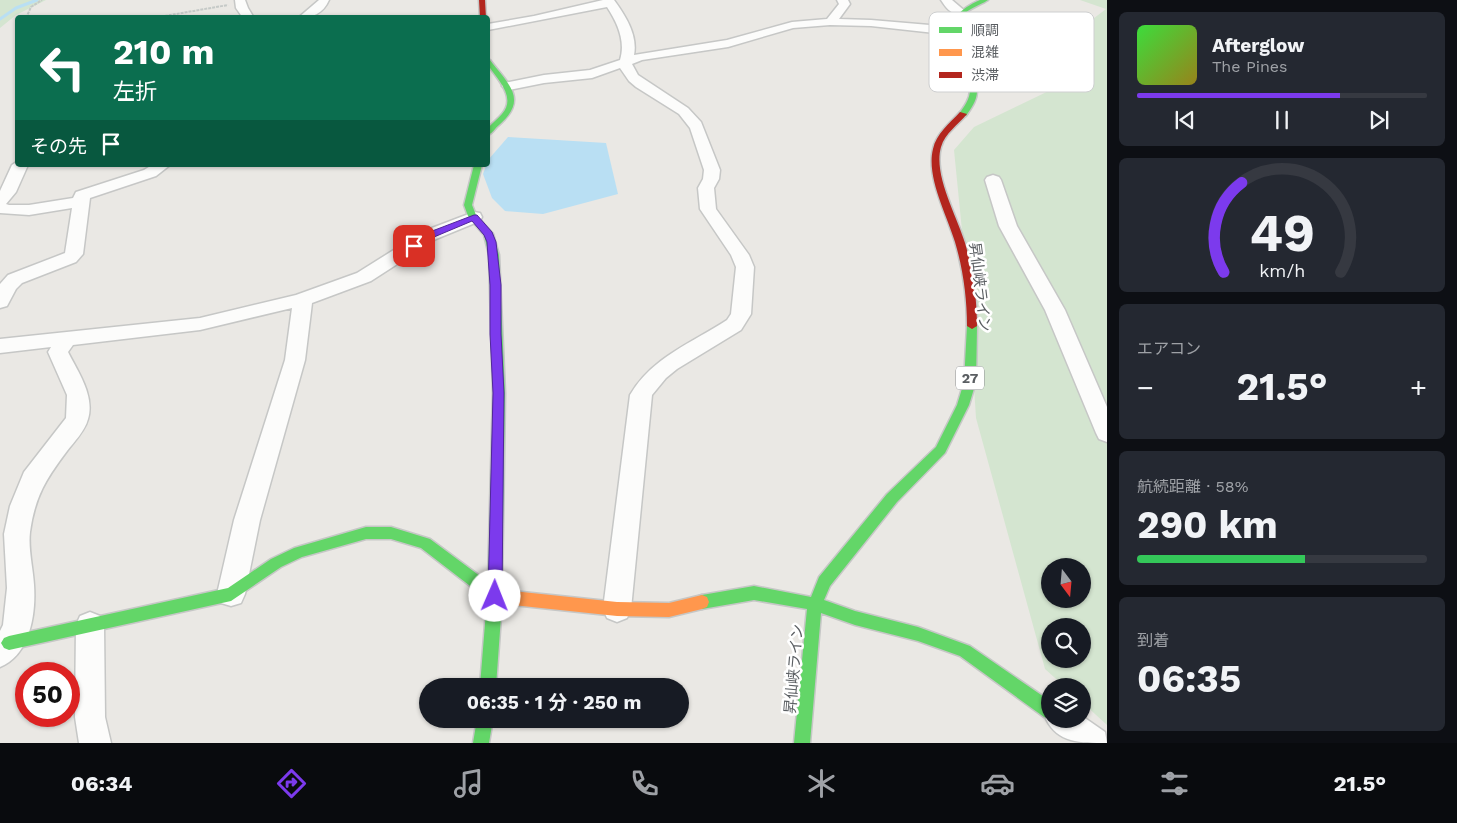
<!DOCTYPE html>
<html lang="ja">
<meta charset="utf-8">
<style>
body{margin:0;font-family:"Work Sans","Noto Sans JP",sans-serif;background:#242831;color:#f1f3f6;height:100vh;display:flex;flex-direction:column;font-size:19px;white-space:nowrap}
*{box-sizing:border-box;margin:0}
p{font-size:16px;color:#9ea1a6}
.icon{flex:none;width:28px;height:28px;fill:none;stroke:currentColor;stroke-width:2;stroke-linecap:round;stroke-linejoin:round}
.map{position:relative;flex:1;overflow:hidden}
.sheet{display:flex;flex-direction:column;gap:12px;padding:12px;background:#0d0f14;width:350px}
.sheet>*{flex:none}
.guide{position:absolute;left:15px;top:15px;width:475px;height:152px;border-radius:5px;box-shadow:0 1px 4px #0004;background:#0b6e4f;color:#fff;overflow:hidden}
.needle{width:32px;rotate:164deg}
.fabs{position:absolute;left:1041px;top:558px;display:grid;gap:10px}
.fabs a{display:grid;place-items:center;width:50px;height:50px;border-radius:50%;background:#171b24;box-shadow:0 1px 4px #0004;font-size:25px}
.speed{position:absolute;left:15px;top:662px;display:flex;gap:10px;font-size:25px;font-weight:700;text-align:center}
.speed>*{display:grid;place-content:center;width:65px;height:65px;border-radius:50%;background:#171b24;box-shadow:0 1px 4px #0004;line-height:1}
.speed .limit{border:8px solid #d22;background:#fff;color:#111}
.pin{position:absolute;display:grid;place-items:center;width:42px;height:42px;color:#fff;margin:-21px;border-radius:10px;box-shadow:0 2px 8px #0006}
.me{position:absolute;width:55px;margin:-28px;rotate:1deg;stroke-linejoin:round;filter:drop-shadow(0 0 4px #0008)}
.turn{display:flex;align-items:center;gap:18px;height:105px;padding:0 15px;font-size:22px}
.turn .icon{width:65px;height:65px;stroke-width:2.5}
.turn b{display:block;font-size:35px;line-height:42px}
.then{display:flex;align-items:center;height:48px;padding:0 15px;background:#0003;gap:10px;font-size:19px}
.big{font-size:38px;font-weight:700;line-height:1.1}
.sheet .card{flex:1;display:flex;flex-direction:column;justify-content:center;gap:8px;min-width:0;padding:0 18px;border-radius:8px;background:#242831}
.sheet .dial{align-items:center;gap:0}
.dial svg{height:130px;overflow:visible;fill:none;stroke:#363941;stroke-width:7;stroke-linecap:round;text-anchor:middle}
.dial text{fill:#f1f3f6;stroke:none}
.song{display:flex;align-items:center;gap:15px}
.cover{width:60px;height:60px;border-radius:8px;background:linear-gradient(135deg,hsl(120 70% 55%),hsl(50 70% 35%))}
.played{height:5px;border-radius:2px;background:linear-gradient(90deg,#7c3aed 70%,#363941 70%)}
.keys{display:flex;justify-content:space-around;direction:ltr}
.heat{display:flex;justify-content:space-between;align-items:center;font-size:28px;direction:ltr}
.charge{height:8px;border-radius:4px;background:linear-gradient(90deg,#34c759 58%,#363941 0)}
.trip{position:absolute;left:419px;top:678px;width:270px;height:50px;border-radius:25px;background:#171b24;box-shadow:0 1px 4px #0004;font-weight:700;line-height:50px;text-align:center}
.tab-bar{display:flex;height:80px;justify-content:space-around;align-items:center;background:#090b0e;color:#9ea1a6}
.tab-bar .icon{width:35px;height:35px}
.tab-bar .on{color:#7c3aed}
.tab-bar b{font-size:22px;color:#f1f3f6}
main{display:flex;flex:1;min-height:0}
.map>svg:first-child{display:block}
</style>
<main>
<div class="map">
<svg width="1107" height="743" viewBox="0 0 1107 743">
<rect width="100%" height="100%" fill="#eae8e4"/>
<!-- green -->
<path fill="#d4e5d0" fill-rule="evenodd" d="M0,0H46L16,15L0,28Z
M1080,0H1107V725L1083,703L1082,686H1064L1045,669L976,418L968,291L954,150L974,127L1059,86L1084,62L1081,28L1106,9ZM1050,566H1082V599H1050ZM1050,626H1082V659H1050Z"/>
<!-- water -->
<path fill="#b9dff3" d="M508,137L606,143L618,194L543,214L505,211L492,198L483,174L488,160Z"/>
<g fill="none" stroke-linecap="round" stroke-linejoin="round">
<!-- stream -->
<path stroke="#b9dff3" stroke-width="3" d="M0,19L16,8L37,0"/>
<defs>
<path id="street" d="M235,0H245L248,8L254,18H243L236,8Z
M319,0H329C323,14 312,18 298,18Z
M603,0H614C625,15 638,35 634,55L727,40L792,22L827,19L839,4L837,0H848L850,4L839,19L871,20L953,27L959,31L953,35L871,26L830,25L793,28L728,47L642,60L632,64L638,75L688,108L701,122L720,170L719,179L714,188L716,209L749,255L754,267L751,314L741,330L677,369L666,378L652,395L631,609L627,618L617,622L607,618L603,609L630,395C652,357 692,343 727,320L731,314L736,267L731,255L700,209L698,188L703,179L704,170L690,128L679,114L636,87L629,81L620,68L592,78L544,83L509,90L502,86L504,83L544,75L590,70L620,60C626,41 617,22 607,7L488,30V24L534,16Z
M941,0H952L966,12L964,14C953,17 946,8 941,0Z
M18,161V165H28L16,192L6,204L9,205H29L73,198L76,192L144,170L152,165H170L156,176L90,198L83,254L76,262L22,283L16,289L7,306L0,308V284L8,275L65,253L72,208L29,215L0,213V191L12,165Z
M993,175L999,177L1001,180L1017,226L1065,310L1107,407V442L1099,439L1096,433L1045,310L999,226L985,180L987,177Z
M474,212L480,213L482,217L480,221L436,239L371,281L312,303L305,360L260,520L245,594L241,603L231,606L221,603L217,594L234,520L285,360L292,308L200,330L73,345L68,352C78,372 95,396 88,419C85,431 74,442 67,451C46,479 35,496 30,532C28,549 33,568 34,585C36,614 30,655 0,667V631L3,625L7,588L4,534L10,506L24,472L66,418L67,395L48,352L51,347L0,353V339L200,318L296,295L357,273L424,231Z
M90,612L100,616L104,625L105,717L111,743H79L75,717L76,625L80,616Z
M1050,708V719H1082V716L1105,732L1107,743C1080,743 1058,743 1046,719Z"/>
<path id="fast" d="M980,0H988C979,6 966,9 959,19C945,43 978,71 977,91C977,101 971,108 966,116H963L959,114C964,107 970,99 970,90C970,82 965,75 961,68C945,36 944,16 980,0Z
M488,59L490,60C508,84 529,99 499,125C495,128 493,133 488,135V128C492,123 498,119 502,114C517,97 497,79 488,65Z
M474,165H482L472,205L476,215L493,234L499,255L505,393L502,590L508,592L510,597L508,602L502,603L496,686H480L487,599L421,548L391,539H366L302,557L281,567L231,601L9,650L4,648L1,643L4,638L9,636L228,588L271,559L294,548L366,527H391L430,539L488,582L493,393L489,255L484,235L468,216L464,205Z
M972,323L977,326L976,382L969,405L945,453L897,502L830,586L824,600L855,611L918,627L970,646L1050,701L1051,719L1044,717L960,656L918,641L855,625L821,613L810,743H794L807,609L754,600L702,609L697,607L695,602L697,597L702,595L754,586L811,597L819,577L887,494L936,447L957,405L964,382L967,326Z
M477,719H493L489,743H473Z"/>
<path id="slow" d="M503,590L617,602L669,603L702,595L707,597L709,602L707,607L702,609L669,617L617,616L503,604L498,602L496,597L498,592Z"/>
<path id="jam" d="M479,0H485L486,18H480Z
M960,112L967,114C958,125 945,133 941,147C933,175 957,216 965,243C973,270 977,298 977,326L972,329L967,326C967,298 963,269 955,242C947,215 926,177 933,149C936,134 950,123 960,112Z"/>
</defs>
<!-- street casing -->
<use href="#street" stroke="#c6c7c6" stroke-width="3"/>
<!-- fast casing -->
<use href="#fast" stroke="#c6c7c6" stroke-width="3"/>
<!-- slow casing -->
<use href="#slow" stroke="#c6c7c6" stroke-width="3"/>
<!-- jam casing -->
<use href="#jam" stroke="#c6c7c6" stroke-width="3"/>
<!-- path -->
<path stroke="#c5c9c7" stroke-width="2" stroke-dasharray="3 1" stroke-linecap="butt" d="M26,18L31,7L42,0
M153,18L228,5"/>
<!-- street -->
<use href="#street" fill="#fcfcfb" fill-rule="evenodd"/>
<!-- fast -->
<use href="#fast" fill="#63d668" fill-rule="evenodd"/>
<!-- slow -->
<use href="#slow" fill="#ff974d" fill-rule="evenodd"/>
<!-- jam -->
<use href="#jam" fill="#b3261e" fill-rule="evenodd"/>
</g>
<!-- route -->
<path fill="#7c3aed" stroke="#51269a" d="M474,215H477L492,232L496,242L501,285V334L504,393L502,596L500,600L495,602L490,600L488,596L493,393L490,334V285L487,242L484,235L472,221L434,237L414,249L409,246L427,233Z"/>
<g text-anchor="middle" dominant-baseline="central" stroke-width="5" stroke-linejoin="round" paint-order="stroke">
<!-- shield labels -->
<rect fill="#fff" stroke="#8c8e91" stroke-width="1" x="956" y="366.5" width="28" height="23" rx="4"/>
<g font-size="14" font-weight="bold" fill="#5a5e62">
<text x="970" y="378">27</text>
</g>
<!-- street labels -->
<g font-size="15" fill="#5a5e62" stroke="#fff">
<text transform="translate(980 287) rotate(83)">昇仙峡ライン</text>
<text transform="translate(794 669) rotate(-85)">昇仙峡ライン</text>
</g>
</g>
<!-- legend -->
<rect x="929" y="12" width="165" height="80" rx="8" fill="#fff" stroke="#cecfd0" stroke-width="1"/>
<rect x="939" y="27" width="23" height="6" fill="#63d668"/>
<rect x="939" y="49" width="23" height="7" fill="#ff974d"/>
<rect x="939" y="72" width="23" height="6" fill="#b3261e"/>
<g font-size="14" fill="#5a5e62">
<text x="971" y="35">順調</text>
<text x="971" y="57">混雑</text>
<text x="971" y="80">渋滞</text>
</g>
</svg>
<div class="fabs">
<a><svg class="needle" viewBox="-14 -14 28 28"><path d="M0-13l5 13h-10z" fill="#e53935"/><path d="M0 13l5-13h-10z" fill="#9ea1a6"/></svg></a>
<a><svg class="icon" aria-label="search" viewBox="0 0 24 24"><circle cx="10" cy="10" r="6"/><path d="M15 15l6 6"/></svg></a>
<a><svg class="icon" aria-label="layers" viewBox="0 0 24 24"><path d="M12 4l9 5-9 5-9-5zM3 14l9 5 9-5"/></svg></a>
</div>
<div class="speed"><div class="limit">50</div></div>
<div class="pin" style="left:414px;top:246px;background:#d93025"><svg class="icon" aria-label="arrive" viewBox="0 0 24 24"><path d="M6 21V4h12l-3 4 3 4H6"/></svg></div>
<svg class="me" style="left:495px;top:596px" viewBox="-20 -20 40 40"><circle r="19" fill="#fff"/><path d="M0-13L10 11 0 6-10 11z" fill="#7c3aed"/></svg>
<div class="trip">06:35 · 1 分 · 250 m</div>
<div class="guide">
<div class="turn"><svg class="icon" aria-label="left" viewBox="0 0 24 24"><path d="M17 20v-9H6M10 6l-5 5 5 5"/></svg><div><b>210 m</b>左折</div></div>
<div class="then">その先<svg class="icon" aria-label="arrive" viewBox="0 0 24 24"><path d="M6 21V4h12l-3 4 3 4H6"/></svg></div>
</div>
</div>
<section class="sheet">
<div class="card">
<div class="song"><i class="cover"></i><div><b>Afterglow</b><p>The Pines</p></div></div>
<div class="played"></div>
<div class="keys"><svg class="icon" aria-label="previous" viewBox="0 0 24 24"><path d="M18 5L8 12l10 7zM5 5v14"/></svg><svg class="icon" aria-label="pause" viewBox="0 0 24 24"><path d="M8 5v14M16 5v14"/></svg><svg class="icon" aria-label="next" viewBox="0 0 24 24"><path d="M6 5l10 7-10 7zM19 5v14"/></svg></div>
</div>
<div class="card dial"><svg viewBox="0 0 100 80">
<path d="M14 69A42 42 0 1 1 86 69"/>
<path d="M14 69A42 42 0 0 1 25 14" stroke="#7c3aed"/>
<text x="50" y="56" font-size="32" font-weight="700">49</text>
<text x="50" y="72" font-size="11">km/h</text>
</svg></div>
<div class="card"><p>エアコン</p>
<div class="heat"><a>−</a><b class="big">21.5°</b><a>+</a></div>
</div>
<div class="card"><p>航続距離 · 58%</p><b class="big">290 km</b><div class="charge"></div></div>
<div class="card"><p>到着</p><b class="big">06:35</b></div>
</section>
</main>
<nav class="tab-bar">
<b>06:34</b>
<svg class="icon on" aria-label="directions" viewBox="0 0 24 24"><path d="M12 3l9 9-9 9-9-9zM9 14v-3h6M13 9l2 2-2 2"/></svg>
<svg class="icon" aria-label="music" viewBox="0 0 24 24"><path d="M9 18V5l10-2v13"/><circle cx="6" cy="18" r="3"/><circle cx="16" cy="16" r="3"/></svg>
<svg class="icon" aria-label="phone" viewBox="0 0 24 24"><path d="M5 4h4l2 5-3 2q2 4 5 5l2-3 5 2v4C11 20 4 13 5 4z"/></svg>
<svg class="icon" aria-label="climate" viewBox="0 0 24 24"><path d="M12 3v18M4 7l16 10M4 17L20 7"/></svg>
<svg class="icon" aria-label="car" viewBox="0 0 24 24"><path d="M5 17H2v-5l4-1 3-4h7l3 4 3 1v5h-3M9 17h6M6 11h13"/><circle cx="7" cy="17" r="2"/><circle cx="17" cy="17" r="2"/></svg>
<svg class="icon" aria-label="filters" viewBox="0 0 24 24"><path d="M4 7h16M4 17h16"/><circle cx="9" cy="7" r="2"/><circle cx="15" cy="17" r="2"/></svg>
<b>21.5°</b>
</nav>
